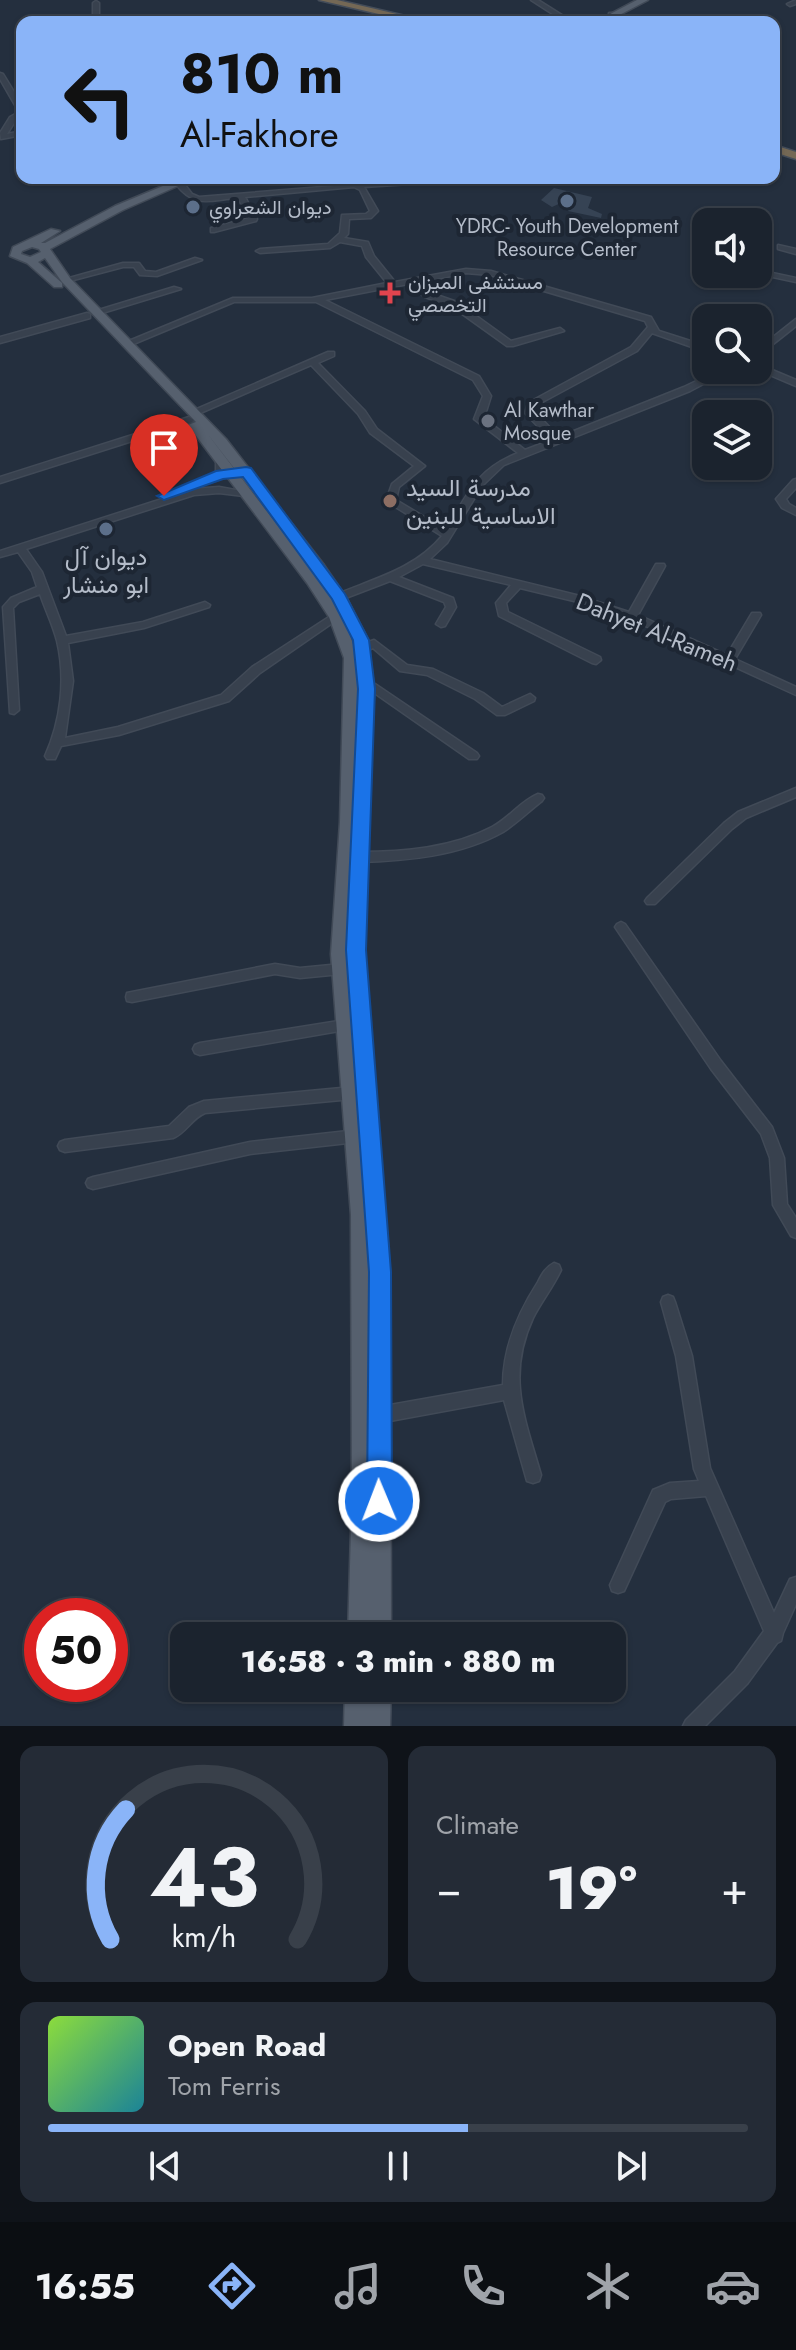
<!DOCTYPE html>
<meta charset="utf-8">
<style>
body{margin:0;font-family:Jost,Vazirmatn,sans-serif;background:#242b36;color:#f1f3f6;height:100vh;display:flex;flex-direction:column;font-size:30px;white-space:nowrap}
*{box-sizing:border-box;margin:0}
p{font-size:26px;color:#a0a4aa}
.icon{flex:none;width:44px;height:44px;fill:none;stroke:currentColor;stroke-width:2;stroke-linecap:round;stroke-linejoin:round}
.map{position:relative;height:1726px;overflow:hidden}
.drawer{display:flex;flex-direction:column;gap:20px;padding:20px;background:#0f1319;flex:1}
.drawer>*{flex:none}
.hud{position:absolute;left:16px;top:16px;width:764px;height:168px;border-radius:16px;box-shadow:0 2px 6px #0004,0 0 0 2px #39404a;background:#8ab4f8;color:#111;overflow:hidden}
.fabs{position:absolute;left:692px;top:208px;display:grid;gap:16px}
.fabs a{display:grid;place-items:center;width:80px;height:80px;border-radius:16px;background:#1b232e;box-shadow:0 2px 6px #0004,0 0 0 2px #39404a;font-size:40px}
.speed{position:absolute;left:24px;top:1598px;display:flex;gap:16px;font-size:40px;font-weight:700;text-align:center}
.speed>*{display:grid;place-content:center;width:104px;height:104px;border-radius:50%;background:#1b232e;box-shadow:0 2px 6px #0004,0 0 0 2px #39404a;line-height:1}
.speed .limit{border:12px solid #d22;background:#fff;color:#111}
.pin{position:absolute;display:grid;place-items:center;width:68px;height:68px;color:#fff;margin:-82px -34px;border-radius:50% 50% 50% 0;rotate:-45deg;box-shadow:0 0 8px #0007}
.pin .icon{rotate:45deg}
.me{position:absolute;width:88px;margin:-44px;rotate:359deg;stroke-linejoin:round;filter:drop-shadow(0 0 6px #0008)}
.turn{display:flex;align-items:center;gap:28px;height:168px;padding:0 32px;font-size:36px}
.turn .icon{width:104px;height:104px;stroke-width:2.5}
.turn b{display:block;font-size:56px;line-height:68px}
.big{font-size:60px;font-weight:800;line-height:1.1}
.drawer .tile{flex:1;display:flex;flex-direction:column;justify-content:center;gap:12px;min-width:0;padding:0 28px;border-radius:16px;background:#242b36}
.drawer .dial{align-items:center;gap:0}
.dial svg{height:208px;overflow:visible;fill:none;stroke:#39404a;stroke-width:7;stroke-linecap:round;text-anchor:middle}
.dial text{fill:#f1f3f6;stroke:none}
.song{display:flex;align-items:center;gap:24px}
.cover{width:96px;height:96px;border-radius:12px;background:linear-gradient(135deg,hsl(90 70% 55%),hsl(190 70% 35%))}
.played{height:8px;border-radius:4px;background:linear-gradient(90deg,#8ab4f8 60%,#39404a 60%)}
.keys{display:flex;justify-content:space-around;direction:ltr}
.heat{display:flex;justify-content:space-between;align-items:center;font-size:44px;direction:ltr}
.drawer .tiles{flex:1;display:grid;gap:20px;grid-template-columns:1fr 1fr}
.tile:last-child{grid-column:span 2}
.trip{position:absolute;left:170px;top:1622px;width:456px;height:80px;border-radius:16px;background:#1b232e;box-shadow:0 2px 6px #0004,0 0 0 2px #39404a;font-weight:800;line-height:80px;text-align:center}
.tab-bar{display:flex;height:128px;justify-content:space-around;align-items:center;background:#0b0e12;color:#a0a4aa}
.tab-bar .icon{width:56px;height:56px}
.tab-bar .current{color:#8ab4f8}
.tab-bar b{font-size:36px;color:#f1f3f6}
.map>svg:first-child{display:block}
</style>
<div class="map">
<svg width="796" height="1726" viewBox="0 0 796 1726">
<rect width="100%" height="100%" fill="#242f3e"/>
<!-- building -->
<path fill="#364354" d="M554,188L592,197L588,208L602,214L601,218L568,211L574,197L552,207L541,200Z"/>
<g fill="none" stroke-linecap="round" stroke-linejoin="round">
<defs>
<path id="minor" d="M531,0H538L573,22H565Z
M796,0V4L790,6L787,4Z
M96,1L99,3V22H93V3Z
M609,13H613L632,22H624L609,15Z
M0,73L3,74L22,105V116L16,120L7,134L22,131V135L1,139L0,133L10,117L19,112L0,79Z
M422,179L426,181L425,183L364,187L378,211L371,218L349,219L348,234L344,238L368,242L374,256L395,282L466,269L491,271L651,317L659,331L706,346V352L652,333L637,351L535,406V412L559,437L684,387L719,370H730L690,391L504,465L482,486L447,543L430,559L576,595L629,612L656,564H664L665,566L638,615L727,655L752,613H760L761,615L735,659L796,687V695L628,618L574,601L520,588L506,603L508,612L600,657L601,660L596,664L592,663L499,616L496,603L511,585L423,564L399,577L453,598L456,607L445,626L441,627L436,624L446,607L444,602L390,581L343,599H335L334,597L335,595C373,579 415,569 442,536L386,501L392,484L414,466L370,433L358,414L311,365L198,414H192L190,412L328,352H334V356L318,363L365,411L377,429L425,466L399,487L396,500L446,530C468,493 476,470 518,453L474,419L483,396L473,380L316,302H234L131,345L124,343L233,298H312L387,283L366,257L362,246L340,242L330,248L260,253L256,251L260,249L328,244L340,233L342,215L366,214L370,211L360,190L354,187L245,197L257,219L256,221L214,232H211V228L249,218L238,198C208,200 195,209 175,183L176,181H182L192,194L199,197ZM466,273L490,275L645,321L648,327L631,347L528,403L525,413L551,440L525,450L484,418L491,396L479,376L325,300L408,284L425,297L451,306L507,346H513L564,331L560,328L511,341L457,302L431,293L416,283Z
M778,245L796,249V254L778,249Z
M195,258L202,260L157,276L140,275L134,267H123L66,282L62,280L123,263H139L145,271L156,272Z
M758,270L796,278V282L758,274Z
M174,287L181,289L99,314L92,312Z
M87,313L90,314V318L0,343V337Z
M796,319V326L758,356V349Z
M758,364L796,380V386L758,370Z
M189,417L194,420L192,422L0,483V477Z
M221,457L226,460L224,476L193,489L219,487L252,493V497L219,493L194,495L26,549L42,572L66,636L143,622L205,602L210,605L209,607L144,628L68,643L73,681L65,738L118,727L221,695L252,667L332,615H340L341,617L260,673L229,701L119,735L61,746L55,759H47L45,756C61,721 66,679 57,641C53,625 45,609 40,594L19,602L13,608L19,710L14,714L10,713L3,607L11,598L37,587L32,572L18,552L0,557V551L190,490L185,487L187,485L216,473V460Z
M796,479V488L786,499L789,504L796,508V515L782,508L776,499L793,480Z
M374,640L407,665L433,669L483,693L502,707L530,694L535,698L534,701L505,715H497L475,699L427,675L400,671L373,648L361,653L356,649L357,646Z
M375,684L477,753L479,756L477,759H469L373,692L367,693L362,689L363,686Z
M796,788V797L746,818L732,829L655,904H647L645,901L647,898L724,823L738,812Z
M538,794L542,795L544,798L542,801C529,811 517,823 503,832C460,856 406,861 358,862L354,860L352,857L354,854L358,852C403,852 452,848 492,827C509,818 521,801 538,794Z
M621,922L625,924L721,1061L772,1127L784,1158L787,1204L796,1218V1238L791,1236L773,1205L770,1158L761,1134L711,1069L617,930L615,927L617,924Z
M275,964L300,968L341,964L345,965L347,969L345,973L341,974L300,978L275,974L132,1002L127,1001L126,997L127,993L132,992Z
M345,1020L350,1021L352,1025L350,1029L345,1030L200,1055L195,1053L193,1049L195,1045L200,1043Z
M352,1087L357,1089L359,1093L357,1097L352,1099L205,1113C192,1118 186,1133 173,1138L65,1152L60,1150L58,1146L60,1142L65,1140L169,1126L189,1107L204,1101Z
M357,1130L362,1132L364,1136L362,1140L357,1142L250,1154L93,1189L88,1187L86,1183L88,1179L93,1177L250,1142Z
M554,1263L559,1265L561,1270C553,1287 541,1302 533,1318C506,1376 525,1419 541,1475L539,1481L533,1483L527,1481L504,1400L379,1423L373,1421L371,1415L373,1409L379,1407L503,1385C503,1347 518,1313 538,1282C542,1274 546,1267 554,1263Z
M668,1295L673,1297L675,1302L692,1356L710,1468L774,1613L790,1579L796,1577V1604L783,1633L781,1641L777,1643L747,1684L705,1726H683L686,1720L735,1671L764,1631L706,1496L671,1499L665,1502L624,1591L618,1593L612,1591L610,1585L653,1490L670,1483L699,1481L694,1469L676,1356L661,1302L663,1297Z"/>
<path id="major" d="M637,0H648L606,22H595Z
M182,178H196L123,210L50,249L70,278L226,439L324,565L346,597L368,640L374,689L364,950L390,1272L391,1636H348L352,1496L351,1215L331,954L340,822L344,658L329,617L307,583L188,425L196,422L62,282L45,258L38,262L62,283V287H54L27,263L10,256L13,247L51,229L60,231L41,243H45L115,206ZM32,247L39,249L41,252L30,257L21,254L22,251ZM206,432L314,571L340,612L317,577ZM345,621L354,640L355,650ZM358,673L360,689L357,753Z
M345,1688H391L390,1726H344Z"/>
<path id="highway" d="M319,0H337L431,22H413Z
M774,145L796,152V159L774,152Z"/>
</defs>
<!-- minor casing -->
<use href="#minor" stroke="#414a57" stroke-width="3"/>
<!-- major casing -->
<use href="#major" stroke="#414a57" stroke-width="3"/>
<!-- highway casing -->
<use href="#highway" stroke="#434c59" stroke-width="3"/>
<!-- minor -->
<use href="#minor" fill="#38414e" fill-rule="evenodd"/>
<!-- major -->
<use href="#major" fill="#56606e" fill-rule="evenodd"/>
<!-- highway -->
<use href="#highway" fill="#746855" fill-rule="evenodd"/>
</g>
<!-- route -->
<path fill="#1a73e8" stroke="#114b97" stroke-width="2" d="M246,467L251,468L345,594L369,640L375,689L366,950L391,1272L392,1501L388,1509L379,1513L371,1509L367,1501L369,1272L346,950L358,689L353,640L332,599L243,477L223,479L164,500L157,496L216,471Z"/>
<!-- markers -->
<g fill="#5c6f8a" stroke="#1d2633" stroke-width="3">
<circle cx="567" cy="201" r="8"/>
<circle cx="193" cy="207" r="8"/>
<circle cx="106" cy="529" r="8"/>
</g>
<path fill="#e0444e" stroke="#1d2633" stroke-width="3" d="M386 281h8v8h8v8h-8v8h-8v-8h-8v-8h8z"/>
<circle fill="#6b7280" stroke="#1d2633" stroke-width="3" cx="488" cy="421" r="8"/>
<circle fill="#8d6e63" stroke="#1d2633" stroke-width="3" cx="390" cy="501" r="8"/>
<g text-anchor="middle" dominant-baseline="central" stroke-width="8" stroke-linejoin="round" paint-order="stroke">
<!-- far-poi labels -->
<g font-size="20" fill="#b4bcc9" stroke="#1d2633" text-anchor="start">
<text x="209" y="207">ديوان الشعراوي</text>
<text x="567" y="226" text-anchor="middle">YDRC- Youth Development<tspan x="567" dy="23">Resource Center</tspan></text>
<text x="408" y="282">مستشفى الميزان<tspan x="408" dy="23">التخصصي</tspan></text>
<text x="504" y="410">Al Kawthar<tspan x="504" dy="23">Mosque</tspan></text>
</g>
<!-- poi labels -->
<g font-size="24" fill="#b4bcc9" stroke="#1d2633" text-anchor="start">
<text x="406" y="487">مدرسة السيد<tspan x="406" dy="28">الاساسية للبنين</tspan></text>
<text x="106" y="556" text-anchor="middle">ديوان آل<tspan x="106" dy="28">ابو منشار</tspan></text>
</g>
<!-- street labels -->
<g font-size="24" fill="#b4bcc9" stroke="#1d2633">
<text transform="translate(657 632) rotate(22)">Dahyet Al-Rameh</text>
</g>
</g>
</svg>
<div class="fabs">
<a><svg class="icon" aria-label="sound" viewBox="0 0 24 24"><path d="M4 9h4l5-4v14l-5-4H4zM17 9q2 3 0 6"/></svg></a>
<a><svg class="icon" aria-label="search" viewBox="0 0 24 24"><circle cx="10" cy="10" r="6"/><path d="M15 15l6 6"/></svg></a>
<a><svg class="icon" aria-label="layers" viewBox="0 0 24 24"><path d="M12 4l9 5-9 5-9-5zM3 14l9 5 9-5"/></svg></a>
</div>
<div class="speed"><div class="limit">50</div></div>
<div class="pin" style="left:164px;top:496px;background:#d93025"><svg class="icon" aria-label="arrive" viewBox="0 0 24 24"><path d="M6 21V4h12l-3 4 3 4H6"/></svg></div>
<svg class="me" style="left:379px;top:1501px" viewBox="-20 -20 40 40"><circle r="17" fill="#1a73e8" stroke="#fff" stroke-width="3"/><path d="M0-11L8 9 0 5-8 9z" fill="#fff"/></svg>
<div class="trip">16:58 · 3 min · 880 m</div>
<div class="hud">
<div class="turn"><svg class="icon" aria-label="left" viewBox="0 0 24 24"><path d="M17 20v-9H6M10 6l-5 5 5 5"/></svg><div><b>810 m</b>Al-Fakhore</div></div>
</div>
</div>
<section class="drawer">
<div class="tiles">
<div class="tile dial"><svg viewBox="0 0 100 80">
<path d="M14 69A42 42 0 1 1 86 69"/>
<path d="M14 69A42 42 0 0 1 20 19" stroke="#8ab4f8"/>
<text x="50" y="56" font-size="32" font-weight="700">43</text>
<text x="50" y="72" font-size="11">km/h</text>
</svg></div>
<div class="tile"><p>Climate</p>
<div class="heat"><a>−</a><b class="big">19°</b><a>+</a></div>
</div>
<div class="tile">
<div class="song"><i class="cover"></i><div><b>Open Road</b><p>Tom Ferris</p></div></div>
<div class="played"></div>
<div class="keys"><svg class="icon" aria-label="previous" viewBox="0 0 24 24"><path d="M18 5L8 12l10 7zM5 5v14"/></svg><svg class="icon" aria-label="pause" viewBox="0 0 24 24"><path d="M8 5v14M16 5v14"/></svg><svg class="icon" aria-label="next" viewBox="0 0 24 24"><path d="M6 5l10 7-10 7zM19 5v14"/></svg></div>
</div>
</div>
</section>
<nav class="tab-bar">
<b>16:55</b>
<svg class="icon current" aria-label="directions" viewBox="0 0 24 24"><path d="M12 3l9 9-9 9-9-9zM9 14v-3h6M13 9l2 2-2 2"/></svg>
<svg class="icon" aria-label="music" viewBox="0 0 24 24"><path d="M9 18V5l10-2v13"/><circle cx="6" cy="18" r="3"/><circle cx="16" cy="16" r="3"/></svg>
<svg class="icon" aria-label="phone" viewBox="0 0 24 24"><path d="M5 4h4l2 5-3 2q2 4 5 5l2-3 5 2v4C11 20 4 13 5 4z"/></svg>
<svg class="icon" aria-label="climate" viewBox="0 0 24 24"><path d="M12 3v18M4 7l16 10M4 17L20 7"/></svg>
<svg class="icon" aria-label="car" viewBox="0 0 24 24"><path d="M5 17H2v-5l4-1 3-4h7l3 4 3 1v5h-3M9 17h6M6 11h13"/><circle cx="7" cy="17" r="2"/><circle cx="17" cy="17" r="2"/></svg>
</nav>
